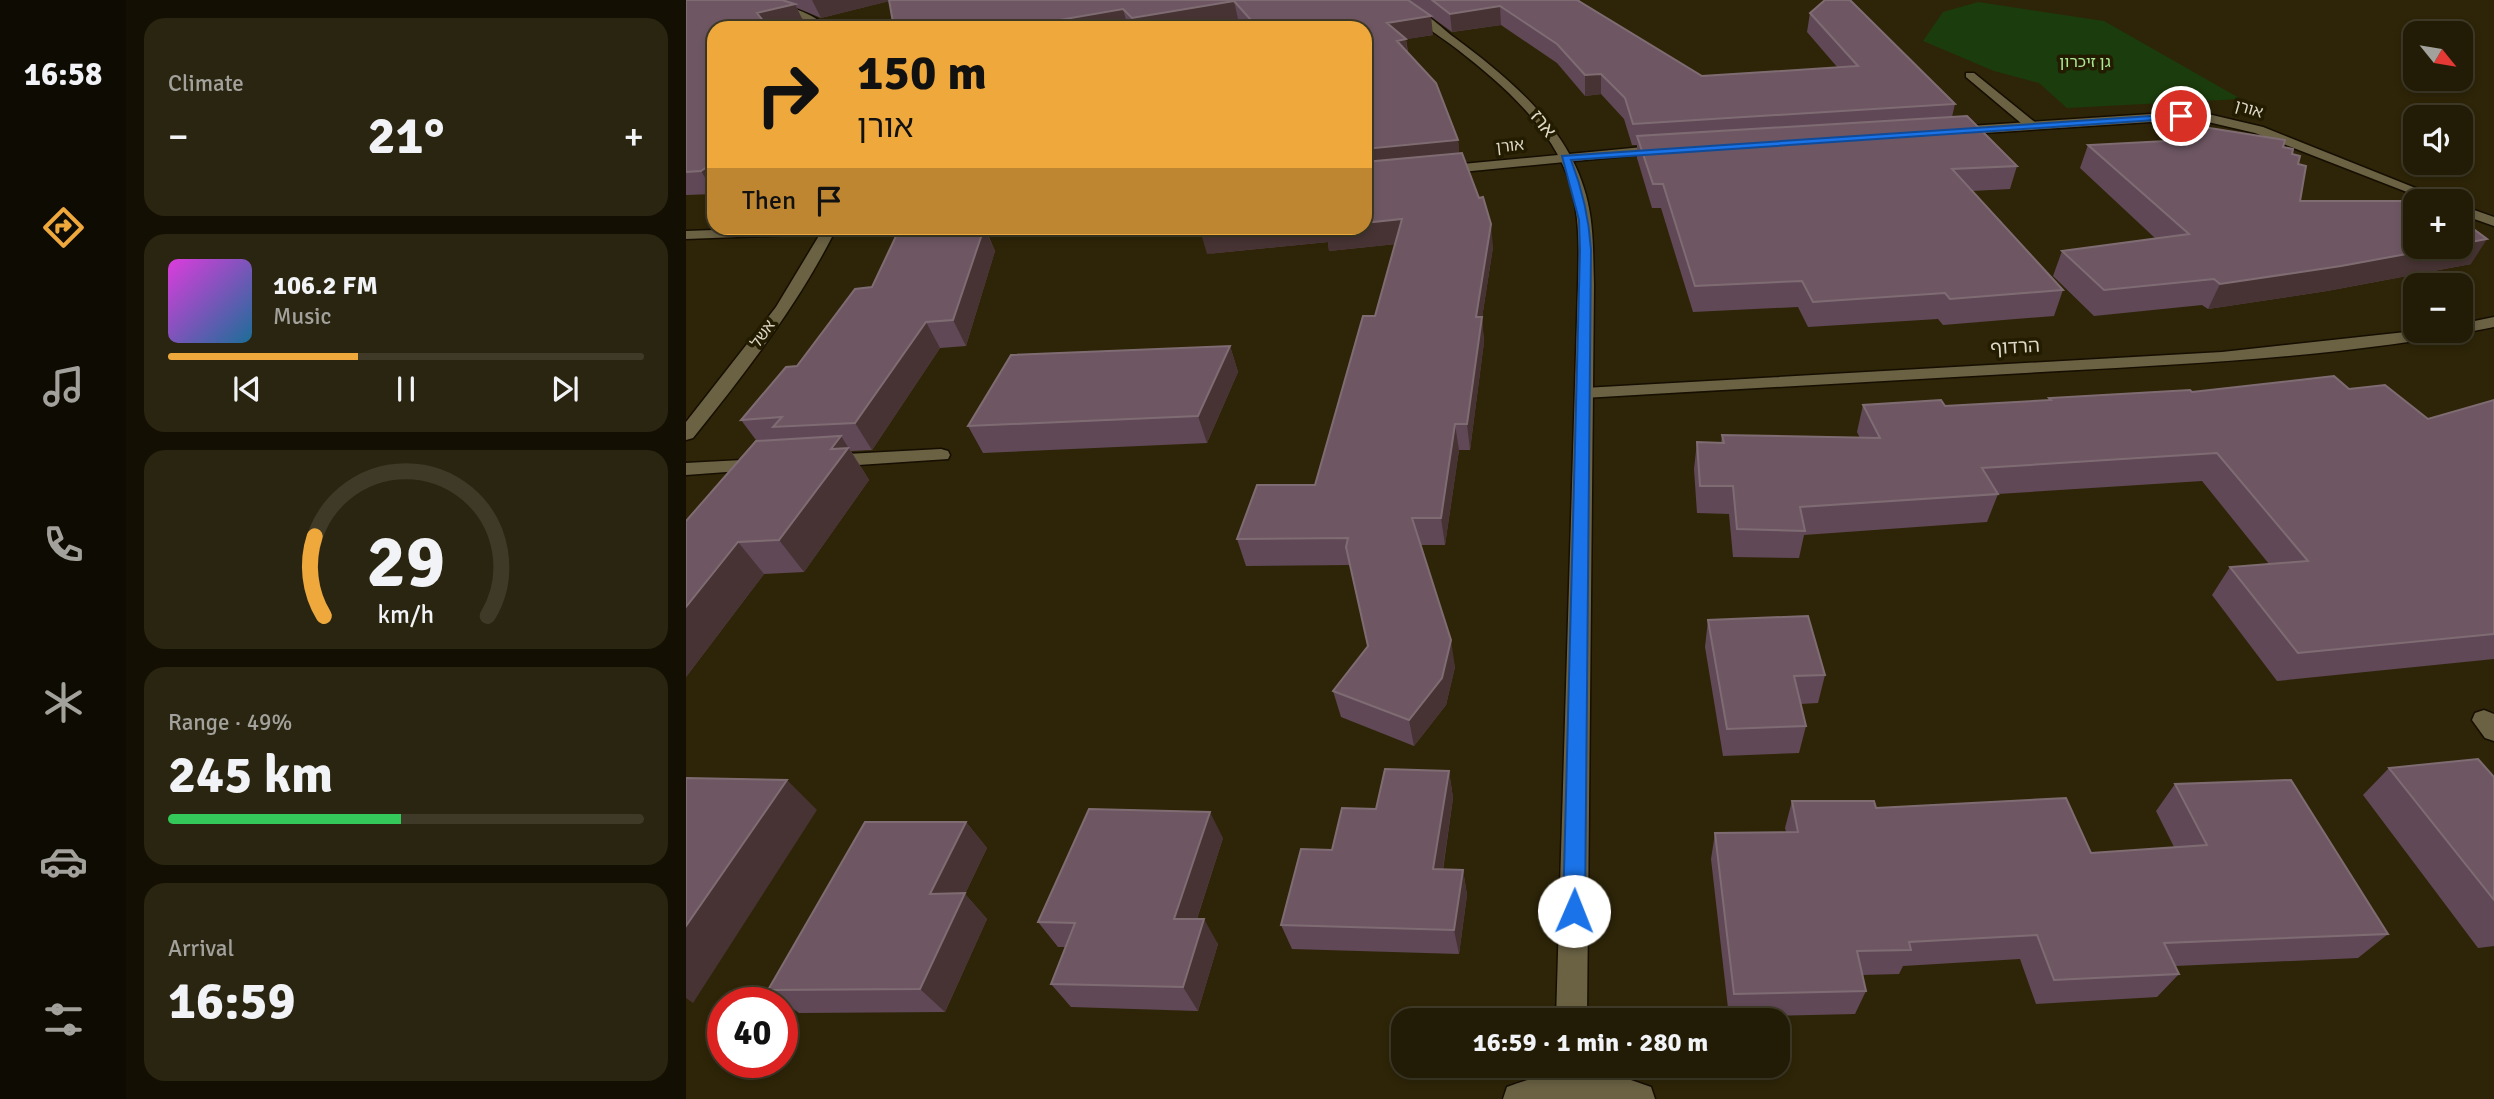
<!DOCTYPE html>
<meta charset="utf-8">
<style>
body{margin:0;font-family:Signika,"Noto Sans Hebrew",sans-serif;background:#2a2510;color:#f1f3f6;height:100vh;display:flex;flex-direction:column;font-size:26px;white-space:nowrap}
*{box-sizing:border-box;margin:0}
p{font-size:23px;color:#a2a19b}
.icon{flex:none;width:38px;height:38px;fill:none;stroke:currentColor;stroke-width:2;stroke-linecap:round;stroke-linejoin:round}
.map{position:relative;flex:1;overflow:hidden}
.drawer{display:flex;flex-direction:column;gap:18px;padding:18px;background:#130f03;width:560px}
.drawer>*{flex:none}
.hud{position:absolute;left:21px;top:21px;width:665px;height:214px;border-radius:21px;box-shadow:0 4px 10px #0003,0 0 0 2px #3f3a28;background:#eea83c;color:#111;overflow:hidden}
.needle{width:46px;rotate:120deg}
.buttons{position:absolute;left:1717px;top:21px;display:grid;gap:14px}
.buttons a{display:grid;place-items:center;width:70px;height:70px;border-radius:14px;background:#221c06;box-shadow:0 4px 10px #0003,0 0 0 2px #3f3a28;font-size:35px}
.speed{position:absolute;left:21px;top:987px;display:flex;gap:14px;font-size:35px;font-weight:700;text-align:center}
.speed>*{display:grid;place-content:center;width:91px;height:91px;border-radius:50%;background:#221c06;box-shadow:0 4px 10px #0003,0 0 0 2px #3f3a28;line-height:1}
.speed .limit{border:10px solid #d22;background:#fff;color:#111}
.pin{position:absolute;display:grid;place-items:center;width:60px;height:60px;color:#fff;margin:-30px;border:4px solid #fff;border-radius:50%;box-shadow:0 2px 7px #0007}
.me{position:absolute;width:77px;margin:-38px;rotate:1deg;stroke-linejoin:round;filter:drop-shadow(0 0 5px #0008)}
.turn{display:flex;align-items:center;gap:24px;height:147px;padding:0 35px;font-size:32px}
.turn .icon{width:91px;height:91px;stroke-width:2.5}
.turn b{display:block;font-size:49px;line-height:60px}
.then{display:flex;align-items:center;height:66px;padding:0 35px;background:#0003;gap:14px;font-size:26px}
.big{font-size:52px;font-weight:700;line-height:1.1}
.drawer .tile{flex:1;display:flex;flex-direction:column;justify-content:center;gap:10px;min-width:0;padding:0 24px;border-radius:21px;background:#2a2510}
.drawer .dial{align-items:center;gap:0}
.dial svg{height:182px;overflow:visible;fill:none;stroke:#3f3a28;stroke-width:7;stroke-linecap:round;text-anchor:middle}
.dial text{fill:#f1f3f6;stroke:none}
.song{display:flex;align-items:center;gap:21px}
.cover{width:84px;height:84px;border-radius:10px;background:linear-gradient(135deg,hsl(300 70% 55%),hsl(200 70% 35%))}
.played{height:7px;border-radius:4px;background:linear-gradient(90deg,#eea83c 40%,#3f3a28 40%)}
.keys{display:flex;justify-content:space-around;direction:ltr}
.heat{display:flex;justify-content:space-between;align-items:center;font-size:38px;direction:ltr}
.charge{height:10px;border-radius:5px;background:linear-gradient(90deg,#34c759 49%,#3f3a28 0)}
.trip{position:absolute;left:705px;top:1008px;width:399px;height:70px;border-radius:21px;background:#221c06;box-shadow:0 4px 10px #0003,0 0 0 2px #3f3a28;font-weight:700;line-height:70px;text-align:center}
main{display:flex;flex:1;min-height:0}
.dock{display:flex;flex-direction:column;width:126px;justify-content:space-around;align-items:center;background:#0e0b02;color:#a2a19b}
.dock .icon{width:49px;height:49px}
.dock .on{color:#eea83c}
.dock b{font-size:32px;color:#f1f3f6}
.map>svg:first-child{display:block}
</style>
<main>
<nav class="dock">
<b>16:58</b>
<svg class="icon on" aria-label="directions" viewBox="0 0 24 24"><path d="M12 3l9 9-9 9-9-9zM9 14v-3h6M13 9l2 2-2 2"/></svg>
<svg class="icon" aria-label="music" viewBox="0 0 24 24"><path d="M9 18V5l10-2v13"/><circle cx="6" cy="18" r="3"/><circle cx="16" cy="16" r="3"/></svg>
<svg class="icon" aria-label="phone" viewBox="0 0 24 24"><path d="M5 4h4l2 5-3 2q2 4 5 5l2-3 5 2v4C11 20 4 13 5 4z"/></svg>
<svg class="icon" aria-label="climate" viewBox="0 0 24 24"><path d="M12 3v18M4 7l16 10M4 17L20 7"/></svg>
<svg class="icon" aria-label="car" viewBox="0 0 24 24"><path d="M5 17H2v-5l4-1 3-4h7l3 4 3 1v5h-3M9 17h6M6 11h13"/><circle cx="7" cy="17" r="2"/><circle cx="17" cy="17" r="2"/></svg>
<svg class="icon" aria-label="filters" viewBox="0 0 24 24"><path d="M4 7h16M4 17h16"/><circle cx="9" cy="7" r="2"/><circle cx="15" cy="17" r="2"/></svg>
</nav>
<section class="drawer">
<div class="tile"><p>Climate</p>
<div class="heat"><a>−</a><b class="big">21°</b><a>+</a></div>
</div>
<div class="tile">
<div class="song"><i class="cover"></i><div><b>106.2 FM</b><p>Music</p></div></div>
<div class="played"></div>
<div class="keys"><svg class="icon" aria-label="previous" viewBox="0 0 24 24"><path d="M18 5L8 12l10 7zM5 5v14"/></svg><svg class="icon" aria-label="pause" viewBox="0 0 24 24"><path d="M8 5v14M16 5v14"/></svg><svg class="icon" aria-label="next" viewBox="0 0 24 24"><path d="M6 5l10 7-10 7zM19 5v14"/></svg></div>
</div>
<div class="tile dial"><svg viewBox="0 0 100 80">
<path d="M14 69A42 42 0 1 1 86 69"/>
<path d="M14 69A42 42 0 0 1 10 34" stroke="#eea83c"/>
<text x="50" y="56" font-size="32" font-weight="700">29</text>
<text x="50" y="72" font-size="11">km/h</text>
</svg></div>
<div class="tile"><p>Range · 49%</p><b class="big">245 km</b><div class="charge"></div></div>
<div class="tile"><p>Arrival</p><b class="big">16:59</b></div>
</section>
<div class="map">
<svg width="1808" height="1099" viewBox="0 0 1808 1099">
<rect width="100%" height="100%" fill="#2e2508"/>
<!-- green -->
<path fill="#1b3c0c" d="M1292,2L1418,21L1555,99L1381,108L1353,83L1308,71L1237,41L1257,12Z"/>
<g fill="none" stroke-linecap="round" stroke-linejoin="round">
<defs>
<path id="service" d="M1280,73H1288L1350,123V129H1342L1280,77Z
M255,449L262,451L264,455L262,459L142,467L135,465L132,461L135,457L142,455Z
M75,459L82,461L85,465L82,469L0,475V463Z
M1798,710L1808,714V741L1799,738L1786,720L1789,713Z"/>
<path id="minor" d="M64,0C90,0 124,11 143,28H131L117,19Z
M1480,113L1522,114L1577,127L1762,201H1744L1569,133L1522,122L1480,121L1268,135L1262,131L1268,127Z
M978,145L982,146V152L755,174L749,170L755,166Z
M1774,205L1808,217V226L1774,214Z
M82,228H183L176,232L148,233C110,308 59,373 7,438L0,440V422L90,307L134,234L0,239V231Z
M1808,317V327C1667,356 1518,363 1373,371C1215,380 1056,389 898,398L889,393L898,388L1536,352L1729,331H1774V324Z"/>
<path id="tertiary" d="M706,0C728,0 752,25 769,38C823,78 882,127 900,195C908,224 907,255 908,285L901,1020H870L892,285C893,251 894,216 884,183C866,127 816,84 771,49C750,33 725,18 706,0Z
M893,1070L922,1072L965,1087L969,1099H817L821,1087C845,1078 868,1072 893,1070Z"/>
</defs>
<!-- service casing -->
<use href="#service" stroke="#160e00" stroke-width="3"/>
<!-- minor casing -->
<use href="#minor" stroke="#160e00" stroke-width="3"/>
<!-- tertiary casing -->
<use href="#tertiary" stroke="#160e00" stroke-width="3"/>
<!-- service -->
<use href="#service" fill="#6b6244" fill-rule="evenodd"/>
<!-- minor -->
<use href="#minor" fill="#6b6244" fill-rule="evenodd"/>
<!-- tertiary -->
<use href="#tertiary" fill="#6b6244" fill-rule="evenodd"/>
</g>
<!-- wall -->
<path fill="#604857" d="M0,0H894V2L1016,76L1152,68L1121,32L1124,13L1269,104L1266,117L1331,166L1324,189L1286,191L1377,290L1368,316L1257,325L1252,319L1122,327L1112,307L1007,312L975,208H966L951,158V145H946L938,119L915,94L899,96L871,63L815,25L766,32L729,5L747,35L720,39L722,52L772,140L773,153L807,247L796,318L798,342L784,450H773L759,545H735L769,667L760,705L728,746L655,717L647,691L682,646L664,565L560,566L551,539L629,485L689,316L710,244L643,251L642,242L521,254L679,228V28H559L552,19L502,28H443L442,27L437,28H208L203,1L135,18L111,8L118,23L97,28H28V194L0,195Z
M1402,145L1597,147L1606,154L1612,164L1614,201L1785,264L1641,291L1522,309L1516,305L1408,316L1367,276L1376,251L1470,239L1394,168Z
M288,228H299L309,251L280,346L254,348L186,450L165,451L183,480L118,572L78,574L0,677V521L70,440L55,420L111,366L186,287Z
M544,346L552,372L521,443L297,453L282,426Z
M1663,389L1742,419L1808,400V659L1591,681L1526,595L1544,567L1583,564L1516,481L1312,494L1301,522L1118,535L1113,558L1047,557L1043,514L1011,513L1008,469L1011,442L1035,443L1036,435L1174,438L1171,432L1177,405L1259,406L1362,400L1363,398L1506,392Z
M1022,620L1139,675L1132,703L1114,704L1120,726L1113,753L1037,756L1019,647Z
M1703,768L1808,777V946L1792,948L1677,795Z
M763,771L767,798L757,870H777L781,895L773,954L606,949L595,925L646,850L690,809Z
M1489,784L1702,934L1672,958L1489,966L1493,974L1471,997L1350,1004L1334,959L1217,966L1213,974L1176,975L1180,991L1169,1014L1043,1017L1025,859L1029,833L1100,832L1099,828L1106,801L1190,808L1405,853L1488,847L1470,811Z
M280,822L301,848L279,894L301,919L259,1012L113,1013L82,990Z
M537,838L511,919L532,944L512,1011L385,1007L365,984L380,947H372L352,922Z"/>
<!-- shaded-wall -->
<path fill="#473333" d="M126,0H208L135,18Z
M548,1L552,19L502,28H449L446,18Z
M109,4L118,23L97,28H79L71,13Z
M814,6L815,25L766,32L764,14Z
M437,9L442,27L437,28H327Z
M745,16L747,35L703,42L701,23Z
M720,39L722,59L711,41Z
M915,74V94L899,96V75Z
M772,140L774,162L679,171V149Z
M28,162V192L15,171Z
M716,219L720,243L643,251L642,242L521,254L514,230L539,228H679V223Z
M805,224L807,247L796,318L798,342L784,450L781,424L790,317Z
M298,228L309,251L280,346L267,320Z
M1801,239L1785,264L1641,291L1522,309L1534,284L1759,247H1774V244Z
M240,322L254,348L186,450L169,423Z
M544,346L552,372L521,443L512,416Z
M769,424L773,450L759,545L755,518Z
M155,436L183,480L118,572L93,540L145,449Z
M52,542L78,574L0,677V607Z
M765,640L769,667L760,705L728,746L723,720Z
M763,771L767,798L753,895L747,869Z
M101,780L131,810L7,1003L0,998V926Z
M524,812L537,838L503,943L488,919Z
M280,822L301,848L279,894L301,919L259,1012L234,989L244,894Z
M777,870L781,895L773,954L768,930Z
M518,919L532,944L512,1011L497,987Z"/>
<!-- building -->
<path fill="#6e5763" stroke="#7f6c73" stroke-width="2" d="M0,0H96L109,4L71,13L83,28H28V162L15,171L0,172Z
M203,0H722L745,16L701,23L720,39L711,41L750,83L772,140L679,149V28H572L548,1L446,18L437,9L327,28H208Z
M746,0H891L1016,76L1172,66L1124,13L1139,0H1164L1269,104L947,124L939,98L915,74L899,75L871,44L814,6L764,14Z
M1281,116L1331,166L1266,169L1377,290L1264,299L1259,293L1127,302L1116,281L1009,286L977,184H967L951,136Z
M1505,125L1599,140L1597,147L1607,149L1606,154L1614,156L1612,164L1620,166L1614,201H1729V247H1759L1655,266L1534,284L1528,279L1418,290L1376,251L1503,234L1402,145L1499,140Z
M776,153L793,198L797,197L805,224L790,317H796L781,424H769L755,518H726L765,640L756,678L723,720L647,691L682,646L660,547L662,538L551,539L571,485H629L677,316H689L716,219L679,223V162Z
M1774,219L1801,239L1774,244Z
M288,228H298L267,320L240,322L169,423L87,427L96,417L55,420L100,367L111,366L169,289L186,287L211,234Z
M514,228H539L514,230Z
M544,346L512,416L282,426L325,355Z
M1648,376L1663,389L1699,385L1742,419L1808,400V634L1612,653L1544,567L1622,561L1531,453L1296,468L1312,494L1114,507L1119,531L1051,529L1047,486H1014L1011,442L1038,443L1036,435L1194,438L1177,405L1255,400L1259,406L1365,400L1363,398L1504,390L1506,392Z
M155,436L145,449L162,448L93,540L52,542L0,607V521L70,441Z
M1122,616L1139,675L1108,676L1120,726L1041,729L1022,620Z
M1792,759L1808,777V900L1703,768Z
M699,769L763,771L747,869L777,870L768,930L595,925L615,849L646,850L656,808L690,809Z
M0,778L101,780L0,926Z
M1605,780L1702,934L1478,943L1493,974L1368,980L1351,935L1223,942L1225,950L1171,951L1180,991L1048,994L1029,833L1112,832L1106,801H1188L1190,808L1380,798L1405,853L1521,845L1489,784Z
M403,809L524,812L488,919H518L497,987L365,984L389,923L352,922Z
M179,822H280L244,894L279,893L234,989L82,990Z"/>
<!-- route -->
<path fill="#1a73e8" stroke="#114b97" stroke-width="2" d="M1495,114H1498V118L885,160C897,191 903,218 905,250L899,911L896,919L888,922L880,919L877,911L894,250L893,220L876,156Z"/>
<g text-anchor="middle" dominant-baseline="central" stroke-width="7" stroke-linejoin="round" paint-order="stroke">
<!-- far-park labels -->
<g font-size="16" fill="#ade897" stroke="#241c01">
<text x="1399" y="62">גן זיכרון</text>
</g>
<!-- far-street labels -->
<g font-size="16" fill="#ddd8c7" stroke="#241c01">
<text transform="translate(1563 109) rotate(16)">אורן</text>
<text transform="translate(824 146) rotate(-6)">אורן</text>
<text transform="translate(77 334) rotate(-55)">אשל</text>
</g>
<!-- street labels -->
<g font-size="19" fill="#ddd8c7" stroke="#241c01">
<text transform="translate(857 124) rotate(52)">ארז</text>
<text transform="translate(1329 347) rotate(-3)">הרדוף</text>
</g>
</g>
</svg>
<div class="buttons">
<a><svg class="needle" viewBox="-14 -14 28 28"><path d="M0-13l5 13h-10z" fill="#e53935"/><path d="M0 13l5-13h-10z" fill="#a2a19b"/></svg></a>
<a><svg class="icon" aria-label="sound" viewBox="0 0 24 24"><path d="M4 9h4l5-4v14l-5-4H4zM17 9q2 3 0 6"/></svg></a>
<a>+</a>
<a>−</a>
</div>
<div class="speed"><div class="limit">40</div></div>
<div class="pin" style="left:1495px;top:116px;background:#d93025"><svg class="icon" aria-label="arrive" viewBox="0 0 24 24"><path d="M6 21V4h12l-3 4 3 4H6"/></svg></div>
<svg class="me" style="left:888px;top:911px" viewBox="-20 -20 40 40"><circle r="19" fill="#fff"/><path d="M0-13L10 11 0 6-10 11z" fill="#1a73e8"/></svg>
<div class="trip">16:59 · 1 min · 280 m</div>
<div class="hud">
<div class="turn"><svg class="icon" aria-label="right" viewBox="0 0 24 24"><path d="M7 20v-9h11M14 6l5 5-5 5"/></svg><div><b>150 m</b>אורן</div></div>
<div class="then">Then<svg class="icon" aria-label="arrive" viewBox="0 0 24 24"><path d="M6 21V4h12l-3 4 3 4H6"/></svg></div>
</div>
</div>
</main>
